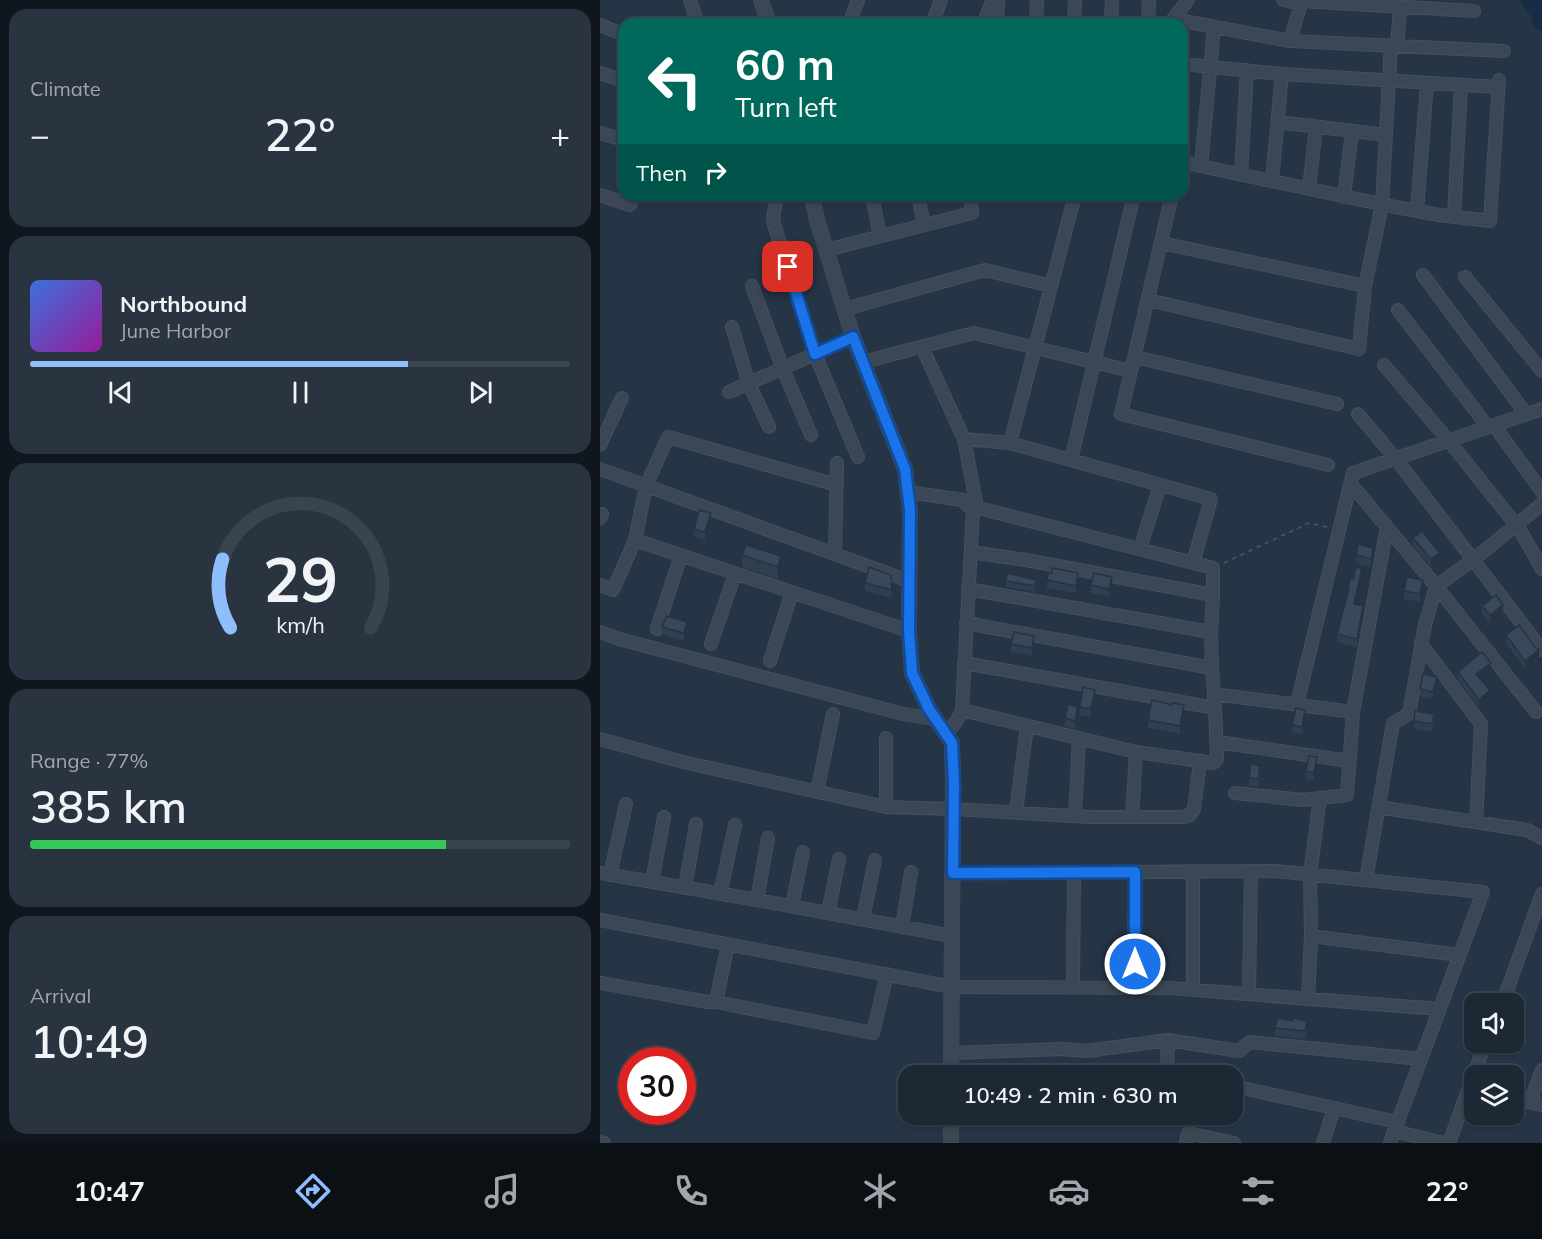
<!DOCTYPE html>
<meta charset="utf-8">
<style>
body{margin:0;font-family:Mulish,sans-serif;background:#293440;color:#f1f3f6;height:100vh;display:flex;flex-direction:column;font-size:22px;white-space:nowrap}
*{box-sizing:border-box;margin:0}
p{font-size:20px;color:#a0a6ac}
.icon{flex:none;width:33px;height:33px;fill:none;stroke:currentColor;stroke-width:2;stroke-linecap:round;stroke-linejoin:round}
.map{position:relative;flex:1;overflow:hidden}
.panel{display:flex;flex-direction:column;gap:9px;padding:9px;background:#0f161d;width:600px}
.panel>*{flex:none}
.top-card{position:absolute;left:18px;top:18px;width:570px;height:183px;border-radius:18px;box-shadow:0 2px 4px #0004,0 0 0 2px #3a444f;background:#00695c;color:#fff;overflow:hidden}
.buttons{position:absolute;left:864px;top:993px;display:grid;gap:12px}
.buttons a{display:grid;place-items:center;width:60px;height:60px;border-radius:12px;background:#1c2834;box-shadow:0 2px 4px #0004,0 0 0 2px #3a444f;font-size:30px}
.speed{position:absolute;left:18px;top:1047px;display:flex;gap:12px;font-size:30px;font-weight:700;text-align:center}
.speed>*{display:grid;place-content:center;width:78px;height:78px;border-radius:50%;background:#1c2834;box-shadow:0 2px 4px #0004,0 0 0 2px #3a444f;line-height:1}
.speed .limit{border:9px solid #d22;background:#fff;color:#111}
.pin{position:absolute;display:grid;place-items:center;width:51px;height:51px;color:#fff;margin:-26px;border-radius:12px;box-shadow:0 3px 9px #0006}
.me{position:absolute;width:66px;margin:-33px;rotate:0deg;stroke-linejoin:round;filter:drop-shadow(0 0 4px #0008)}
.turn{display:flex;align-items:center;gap:21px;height:126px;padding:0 18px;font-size:27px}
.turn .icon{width:78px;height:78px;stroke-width:2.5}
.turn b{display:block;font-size:42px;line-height:51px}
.then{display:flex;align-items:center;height:57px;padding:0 18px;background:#0003;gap:12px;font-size:22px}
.big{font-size:45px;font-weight:600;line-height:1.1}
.panel .card{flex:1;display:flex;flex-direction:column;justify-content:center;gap:9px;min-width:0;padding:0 21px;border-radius:18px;background:#293440}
.panel .dial{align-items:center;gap:0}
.dial svg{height:156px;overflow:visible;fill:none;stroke:#3a444f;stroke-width:7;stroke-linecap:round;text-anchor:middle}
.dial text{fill:#f1f3f6;stroke:none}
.song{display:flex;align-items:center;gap:18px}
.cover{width:72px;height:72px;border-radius:9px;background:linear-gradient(135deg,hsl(220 70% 55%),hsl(300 70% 35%))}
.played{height:6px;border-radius:3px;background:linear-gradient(90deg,#8fbefd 70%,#3a444f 70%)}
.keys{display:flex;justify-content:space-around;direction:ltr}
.heat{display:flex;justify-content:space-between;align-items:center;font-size:33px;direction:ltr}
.charge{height:9px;border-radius:4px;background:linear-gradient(90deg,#34c759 77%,#3a444f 0)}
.trip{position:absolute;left:298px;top:1065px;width:345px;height:60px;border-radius:18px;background:#1c2834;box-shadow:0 2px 4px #0004,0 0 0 2px #3a444f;font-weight:600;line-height:60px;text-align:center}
.dock{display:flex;height:96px;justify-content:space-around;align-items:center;background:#0b1015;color:#a0a6ac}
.dock .icon{width:42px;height:42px}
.dock .current{color:#8fbefd}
.dock b{font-size:27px;color:#f1f3f6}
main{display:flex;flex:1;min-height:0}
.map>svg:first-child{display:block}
</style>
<main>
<section class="panel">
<div class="card"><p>Climate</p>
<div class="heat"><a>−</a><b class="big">22°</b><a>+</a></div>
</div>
<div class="card">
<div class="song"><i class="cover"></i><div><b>Northbound</b><p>June Harbor</p></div></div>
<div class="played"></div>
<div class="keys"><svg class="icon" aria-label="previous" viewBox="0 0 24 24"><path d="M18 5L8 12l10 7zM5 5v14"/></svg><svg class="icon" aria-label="pause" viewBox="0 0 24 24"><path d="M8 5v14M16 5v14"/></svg><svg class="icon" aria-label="next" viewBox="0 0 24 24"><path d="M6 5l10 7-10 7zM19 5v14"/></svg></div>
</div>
<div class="card dial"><svg viewBox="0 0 100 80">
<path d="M14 69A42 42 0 1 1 86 69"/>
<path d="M14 69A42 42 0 0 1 10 34" stroke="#8fbefd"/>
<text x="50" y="56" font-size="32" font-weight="700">29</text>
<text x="50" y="72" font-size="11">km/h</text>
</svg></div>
<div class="card"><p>Range · 77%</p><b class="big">385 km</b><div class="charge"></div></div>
<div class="card"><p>Arrival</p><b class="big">10:49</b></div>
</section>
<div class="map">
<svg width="942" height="1143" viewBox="0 0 942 1143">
<rect width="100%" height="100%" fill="#263546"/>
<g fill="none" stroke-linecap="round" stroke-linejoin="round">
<!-- river -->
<path stroke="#182c45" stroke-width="18" d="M930,0L939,12L942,22"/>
<defs>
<path id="minor" d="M90,0L98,24
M683,0L701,4
M701,1L874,11
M573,19L690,41L904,51
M249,24L258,0
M332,24L341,0
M383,24L393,0
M397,24L398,0
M436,24L437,0
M474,24L475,0
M511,24L512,0
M548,24L549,0
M573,24V19L588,0
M0,25L24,35
M690,41L702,0
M797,46L800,7
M582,64L682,74L898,87
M0,73L24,81
M678,122L786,135
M0,133L24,140
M582,162L790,206L839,215L890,221L899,80
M601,166L614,27
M641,175L647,70
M672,181L682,74
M709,189L716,127
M0,195L30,205L33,195
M177,195L173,219L174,224L215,354L258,457
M272,195L280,236
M318,195L324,225
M572,195L521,414L728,465
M744,197L752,131
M817,211L827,83
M854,217L861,85
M561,243L765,286
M226,250L372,213L370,195
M823,275L926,414
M865,277L942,371
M152,286L183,369L211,435
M548,300L759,349L765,286L782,205L791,45
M245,309L385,270L451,286
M798,310L888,427
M132,327L149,384L169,427
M322,347L364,439L377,507
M535,357L737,404
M263,362L374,333L531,371
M784,365L849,441L920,530L942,569
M129,392L253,337
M758,414L796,459L942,650
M894,425L942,492
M364,439L410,443L611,499L593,563
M410,443L475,195
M0,445L22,398
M471,460L534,195
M0,469L309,581
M751,484L836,586L936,712
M367,505L613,568V595
M0,518L2,514
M35,540L309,631
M540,549L560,485
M371,552L426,560L613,595L611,632
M235,554L237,463
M0,585L13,590L35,540L46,486L68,437L237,485
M368,589L611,632L612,668
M366,623L612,668L615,708
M57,629L81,555
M0,632L19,639L110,663L303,714L336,719
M111,644L135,574
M821,644L881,724L876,822
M170,661L192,592
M364,663L615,708L617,758L616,761L613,763L600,761
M614,694L753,712
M697,704L753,473L942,409
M346,734C353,726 359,720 362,710
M286,738V807
M0,739L83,762L286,807L353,809L489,817H584L590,815L594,809L600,761L536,752L362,710L373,512L363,500L308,492
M617,742L749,761
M217,792L233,714
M635,793L703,800L747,795L753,712L787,527
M778,807L927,830L942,838
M416,812L427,726
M475,816L479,738
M532,817L536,752
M593,872V990
M0,873L157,900L352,936
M353,873L676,871L883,892L790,1143
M10,875L26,804
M766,880L793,723L809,714L825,625L836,586L873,560L942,504
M52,882L64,817
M85,888L96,824
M120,894L135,825
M157,900L168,838
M192,906L203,852
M228,913L239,859
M263,919L275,860
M0,920L352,987L569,988L839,1009
M302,927L311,872
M711,936L859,955
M0,983L108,1002H116L273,1033L287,974
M473,987L474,872
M534,988L535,872
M649,994L651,871
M708,999L711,936L710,875L720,798
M116,1002L128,944
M902,1004L942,894
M351,1053L461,1049L487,1051L568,1040
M582,1076L567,1072L568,1040L639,1051L650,1042L821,1059
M633,1086L734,1108L723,1143
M914,1099L942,1105
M930,1102L942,1070
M734,1108L797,1122
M794,1131L844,1143
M0,1142L4,1143
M586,1143L588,1133L634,1143
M849,1143L872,1079L886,1042"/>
<path id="tertiary" d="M161,0L169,24
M212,195L217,220L253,337L305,469L310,510L309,631L312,673L329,709L352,743L353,784L351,1076
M351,1143V1114"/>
</defs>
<!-- minor casing -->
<use href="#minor" stroke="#45505e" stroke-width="14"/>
<!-- tertiary casing -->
<use href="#tertiary" stroke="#45505e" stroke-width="16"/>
<!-- path -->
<path stroke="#425d5e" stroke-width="1.5" stroke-dasharray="4.5 4.5" stroke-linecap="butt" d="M624,563L709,523L727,527"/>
<!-- minor -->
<use href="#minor" stroke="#3b4755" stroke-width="12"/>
<!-- tertiary -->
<use href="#tertiary" stroke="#3b4755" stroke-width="15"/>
</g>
<!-- wall -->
<path fill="#303f4f" d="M111,521L105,540L94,537V529Z
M813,538L840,561L831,567L813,546Z
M142,555L181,568L178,579L142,567Z
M756,555L773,556L771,567L756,563Z
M291,575L292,598L265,591V583Z
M762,577L756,604L763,614L757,647L737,642V634L748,595V589Z
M447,580L478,581L476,593L447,588Z
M406,581L436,586L435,592L406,587Z
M491,585H512L509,597L491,593Z
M823,588L820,602L804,599V591Z
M882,606L903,613L890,623L882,614Z
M62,627L87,630L84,641L62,635Z
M906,635L939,658L925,669L906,643Z
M411,644H434L432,656L411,652Z
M891,671L880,679L890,698L879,708L858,680V672Z
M837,685L833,699L820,697V689Z
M495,698L491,717L480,715V707Z
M584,713L580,734L548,728V720Z
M478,715L475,729L465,726V718Z
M705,717L702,734L692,733V725Z
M814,721L834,722L832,732L814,729Z
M717,765L714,780L706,779V771Z
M660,773L658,787L649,786V778Z
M693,1021L707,1029L705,1039L675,1036V1028Z"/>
<!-- shaded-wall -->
<path fill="#273340" d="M111,513V521L105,540V532Z
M773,548V556L771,567V559Z
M840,553V561L831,567V559Z
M181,556V568L178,579V567Z
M762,569V577L754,612V604Z
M478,573V581L476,593V586Z
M512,577V585L509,597V589Z
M823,580V588L820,602V594Z
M903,605V613L890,623V615Z
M763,606V614L757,647V639Z
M87,622V630L84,641V633Z
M434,636V644L432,656V648Z
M939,650V658L925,669V661Z
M891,663V671L876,682V674Z
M837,677V685L833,699V692Z
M495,690V698L491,717V709Z
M890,690V698L879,708V700Z
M584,705V713L580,734V726Z
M478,707V715L475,729V721Z
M705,710V717L702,734V727Z
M717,757V765L714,780V773Z"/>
<!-- building -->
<path fill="#38495c" stroke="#273340" stroke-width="1.5" d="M99,510L111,513L105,532L94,529Z
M822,531L840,553L831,559L813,538Z
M758,544L773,548L771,559L756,555Z
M146,545L181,556L178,567L142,555Z
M269,567L291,575L292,590L265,583Z
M756,567L762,569L754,604L763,606L757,639L737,634L749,589H748L750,578L753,579Z
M452,568L478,573L476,586L447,580L448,573H452Z
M407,573L436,580L435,586L406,581Z
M494,573L512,577L509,589L491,585Z
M807,577L823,580L820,594L804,591Z
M896,595L903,605L890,615L882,606Z
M67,616L87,622L84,633L62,627Z
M919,625L935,647L939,650L925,661L906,635Z
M414,632L434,636L432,648L411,644Z
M882,652L891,663L876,674L890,690L879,700L858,672Z
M823,674L837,677L833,692L820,689Z
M483,687L495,690L491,709L480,707Z
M552,700L572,705V703L584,705L580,726L548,720Z
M468,704L478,707L475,721L465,718Z
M696,708L705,710L702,727L692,725Z
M815,711L834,714L832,724L814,721Z
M709,756L717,757L714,773L706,771Z
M651,764L660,766L658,779L649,778Z
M677,1018L693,1021V1018L707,1021L705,1031L675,1028Z"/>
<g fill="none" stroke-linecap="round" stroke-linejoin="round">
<defs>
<path id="route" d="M188,267L215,354L253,337L305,469L310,510L309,631L312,673L329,709L352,743L354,784L353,873L535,872V964"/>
</defs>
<!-- route casing -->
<use href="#route" stroke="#114b97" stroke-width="15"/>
<!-- route -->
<use href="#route" stroke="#1a73e8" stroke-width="10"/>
</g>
</svg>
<div class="buttons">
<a><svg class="icon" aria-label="sound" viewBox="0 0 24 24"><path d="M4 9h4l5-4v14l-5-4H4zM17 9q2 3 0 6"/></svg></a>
<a><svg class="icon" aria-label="layers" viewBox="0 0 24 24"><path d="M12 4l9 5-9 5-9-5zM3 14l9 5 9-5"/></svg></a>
</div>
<div class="speed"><div class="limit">30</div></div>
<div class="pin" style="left:188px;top:267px;background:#d93025"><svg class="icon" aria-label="arrive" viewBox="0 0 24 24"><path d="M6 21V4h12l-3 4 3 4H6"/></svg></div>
<svg class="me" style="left:535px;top:964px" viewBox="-20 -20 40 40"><circle r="17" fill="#1a73e8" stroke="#fff" stroke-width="3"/><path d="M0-11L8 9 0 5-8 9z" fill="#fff"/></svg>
<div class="trip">10:49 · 2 min · 630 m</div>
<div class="top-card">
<div class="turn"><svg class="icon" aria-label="left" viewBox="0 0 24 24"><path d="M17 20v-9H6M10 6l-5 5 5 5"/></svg><div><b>60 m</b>Turn left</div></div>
<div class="then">Then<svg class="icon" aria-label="right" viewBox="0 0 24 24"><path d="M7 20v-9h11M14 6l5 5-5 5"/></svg></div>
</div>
</div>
</main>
<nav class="dock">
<b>10:47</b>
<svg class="icon current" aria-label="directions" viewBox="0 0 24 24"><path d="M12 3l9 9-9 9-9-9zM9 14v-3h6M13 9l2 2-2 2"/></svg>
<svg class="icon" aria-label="music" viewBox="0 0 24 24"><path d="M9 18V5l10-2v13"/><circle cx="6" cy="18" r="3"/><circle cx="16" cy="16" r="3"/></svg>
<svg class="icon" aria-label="phone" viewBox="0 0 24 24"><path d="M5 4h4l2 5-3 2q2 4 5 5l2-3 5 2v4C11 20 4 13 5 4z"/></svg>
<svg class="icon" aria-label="climate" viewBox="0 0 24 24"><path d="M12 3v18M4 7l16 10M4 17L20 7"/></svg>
<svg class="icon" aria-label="car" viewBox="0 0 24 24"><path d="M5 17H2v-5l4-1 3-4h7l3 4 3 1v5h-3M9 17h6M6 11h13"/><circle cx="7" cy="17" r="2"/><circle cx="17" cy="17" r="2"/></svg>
<svg class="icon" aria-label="filters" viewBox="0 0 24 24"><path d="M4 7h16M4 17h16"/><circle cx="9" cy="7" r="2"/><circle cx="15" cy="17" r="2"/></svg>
<b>22°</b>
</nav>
